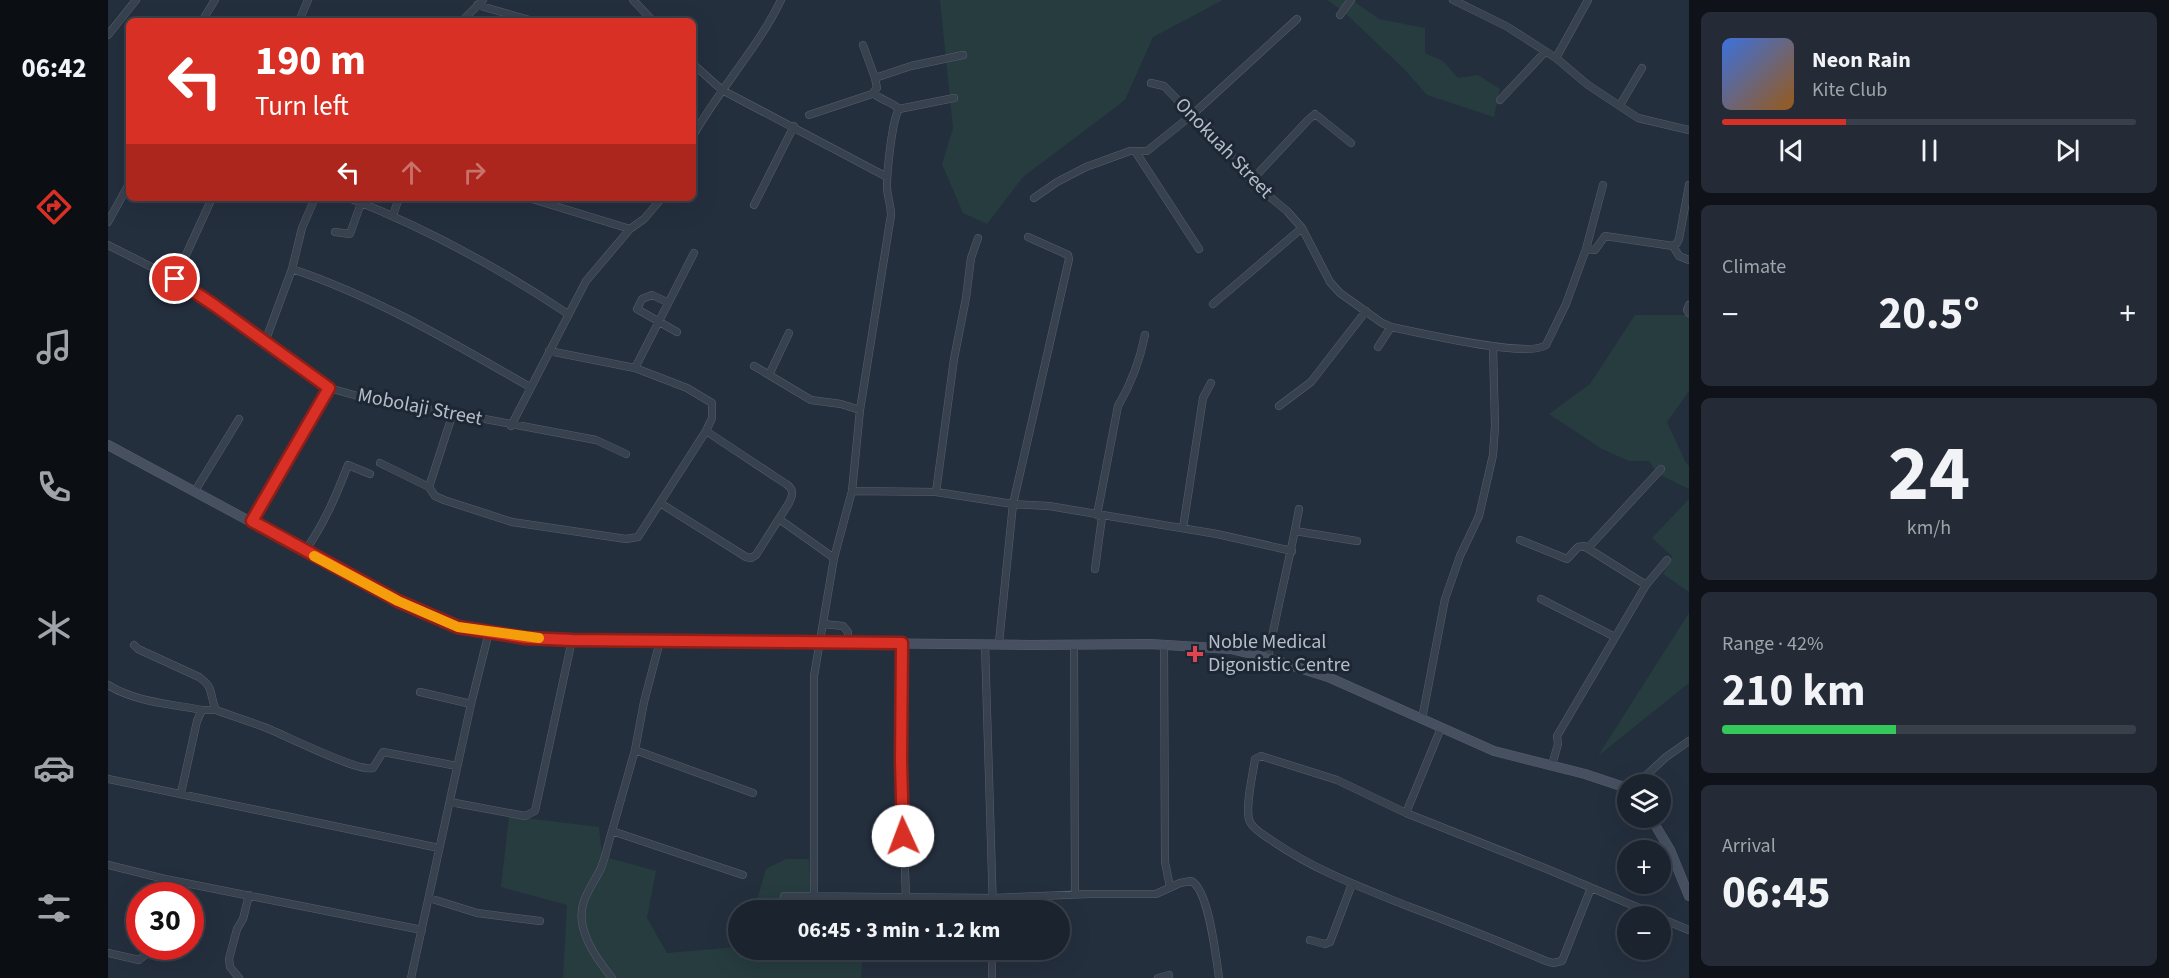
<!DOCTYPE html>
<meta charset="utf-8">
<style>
body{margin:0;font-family:"Source Sans 3",sans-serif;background:#242b36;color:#f1f3f6;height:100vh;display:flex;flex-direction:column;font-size:22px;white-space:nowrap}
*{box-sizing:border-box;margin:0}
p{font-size:20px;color:#a0a4aa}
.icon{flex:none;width:33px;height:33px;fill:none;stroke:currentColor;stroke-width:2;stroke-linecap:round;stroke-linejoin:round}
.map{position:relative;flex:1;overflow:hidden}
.details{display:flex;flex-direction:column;gap:12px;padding:12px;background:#0f1319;width:480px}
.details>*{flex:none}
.top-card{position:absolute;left:18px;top:18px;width:570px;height:183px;border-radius:9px;box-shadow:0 6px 24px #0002,0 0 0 2px #39404a;background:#d93025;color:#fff;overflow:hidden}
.fabs{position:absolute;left:1509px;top:774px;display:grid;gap:12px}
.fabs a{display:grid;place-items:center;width:54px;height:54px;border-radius:50%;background:#1b232e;box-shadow:0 6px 24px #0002,0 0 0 2px #39404a;font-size:30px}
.speed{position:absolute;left:18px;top:882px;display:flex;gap:12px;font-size:30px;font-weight:700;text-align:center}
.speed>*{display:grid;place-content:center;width:78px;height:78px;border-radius:50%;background:#1b232e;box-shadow:0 6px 24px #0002,0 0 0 2px #39404a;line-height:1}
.speed .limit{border:9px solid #d22;background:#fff;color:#111}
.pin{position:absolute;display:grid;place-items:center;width:51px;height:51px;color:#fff;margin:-26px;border:3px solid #fff;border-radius:50%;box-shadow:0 2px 6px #0007}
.me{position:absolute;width:66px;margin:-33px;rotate:358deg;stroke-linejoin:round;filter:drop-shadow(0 0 4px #0008)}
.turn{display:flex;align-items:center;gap:21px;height:126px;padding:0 30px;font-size:27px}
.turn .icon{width:78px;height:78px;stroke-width:2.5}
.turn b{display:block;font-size:42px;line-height:51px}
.lanes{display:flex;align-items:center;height:57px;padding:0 30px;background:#0003;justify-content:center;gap:30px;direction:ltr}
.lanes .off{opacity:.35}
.big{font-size:45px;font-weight:700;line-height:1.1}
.details .card{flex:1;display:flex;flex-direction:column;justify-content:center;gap:9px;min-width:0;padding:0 21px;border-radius:9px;background:#242b36}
.details .dial{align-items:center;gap:0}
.dial b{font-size:78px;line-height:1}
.song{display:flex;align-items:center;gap:18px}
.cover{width:72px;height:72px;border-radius:9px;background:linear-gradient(135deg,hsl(220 70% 55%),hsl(30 70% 35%))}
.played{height:6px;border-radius:3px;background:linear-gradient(90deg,#d93025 30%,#39404a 30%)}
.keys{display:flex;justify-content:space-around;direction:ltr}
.heat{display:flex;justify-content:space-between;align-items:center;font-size:33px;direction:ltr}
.charge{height:9px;border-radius:4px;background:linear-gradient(90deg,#34c759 42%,#39404a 0)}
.trip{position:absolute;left:620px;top:900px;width:342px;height:60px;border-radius:30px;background:#1b232e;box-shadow:0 6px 24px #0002,0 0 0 2px #39404a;font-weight:700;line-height:60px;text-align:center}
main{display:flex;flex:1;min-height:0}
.dock{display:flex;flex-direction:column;width:108px;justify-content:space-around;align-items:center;background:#0b0e12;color:#a0a4aa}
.dock .icon{width:42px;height:42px}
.dock .current{color:#d93025}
.dock b{font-size:27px;color:#f1f3f6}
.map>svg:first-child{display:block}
</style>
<main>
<nav class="dock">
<b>06:42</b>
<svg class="icon current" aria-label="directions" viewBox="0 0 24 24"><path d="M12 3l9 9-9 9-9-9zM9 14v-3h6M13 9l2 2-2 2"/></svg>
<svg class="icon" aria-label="music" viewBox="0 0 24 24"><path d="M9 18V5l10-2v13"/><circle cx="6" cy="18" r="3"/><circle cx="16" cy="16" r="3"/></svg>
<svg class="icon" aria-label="phone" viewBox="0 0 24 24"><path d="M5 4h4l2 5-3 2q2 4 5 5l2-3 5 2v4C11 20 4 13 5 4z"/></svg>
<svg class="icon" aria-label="climate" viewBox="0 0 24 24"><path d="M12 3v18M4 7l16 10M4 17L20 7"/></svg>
<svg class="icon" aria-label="car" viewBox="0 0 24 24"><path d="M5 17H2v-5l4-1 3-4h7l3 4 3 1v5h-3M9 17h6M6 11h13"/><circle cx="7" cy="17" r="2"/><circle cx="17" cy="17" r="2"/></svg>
<svg class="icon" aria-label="filters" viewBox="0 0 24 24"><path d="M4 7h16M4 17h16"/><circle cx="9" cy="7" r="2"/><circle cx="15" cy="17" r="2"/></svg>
</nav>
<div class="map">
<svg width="1581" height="978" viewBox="0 0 1581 978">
<rect width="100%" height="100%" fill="#242f3e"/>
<!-- green -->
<path fill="#263c3f" d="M832,0H1115L1045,37L1017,100L915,177L879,224L855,213L834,164L845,128Z
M1219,0H1244L1271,19L1317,28V53L1335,61L1350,78L1370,75L1392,89L1386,117L1319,95L1296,69L1236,12Z
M1527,315H1581V391L1559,422L1578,463L1581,466V489L1550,474L1541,461H1521L1494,449L1441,414L1482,384Z
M1581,499V592L1555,574L1564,556L1544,538Z
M1581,613V683L1490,756Z
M401,816L491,827L494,856L548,871L539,918L559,953L630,947V950H755L753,978H455L459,905L393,887Z
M678,859H701L704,910H646L658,869Z"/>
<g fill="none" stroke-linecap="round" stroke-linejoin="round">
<defs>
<path id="street" d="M525,0L545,21
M1345,0L1398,26L1448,58L1480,85L1530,118L1581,130
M369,5L425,21
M1232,15L1243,0
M94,21L107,0
M191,21L200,0
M354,21L375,0
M0,35L28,0
M755,45L767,78
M1448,58L1480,0
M585,64L614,90L779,177
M1043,83L1056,86L1084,115L1098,124L1143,181L1179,211L1194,228L1222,282L1232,293L1274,323L1283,327C1309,332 1421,359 1438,345L1458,304L1478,249L1495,185
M765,93C774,101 783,101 791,109
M1392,100L1437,52
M1512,105L1534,68
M791,109L846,98
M701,115L764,94L769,88L767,78L803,66L855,55
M585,136C611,89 650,48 673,0
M1027,151L1091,249
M1143,181L1200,120L1207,114L1243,143
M241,198C318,228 391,268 460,314
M421,198L522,229
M926,198L949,182L978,167L1022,151H1039L1084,115L1189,19
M646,205L686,126
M285,215L291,198
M0,222L21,184
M227,232L242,234L253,203
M0,245L67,279L106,305L221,388L275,403L345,413L488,440L518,454
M1565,246L1569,243L1571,239L1581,185
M1478,249L1487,250L1497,236L1565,246L1571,256L1581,260
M184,269C268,297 345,343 422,387
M67,279L104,198
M559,302L544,295L534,299L529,309L569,332
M1105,304L1194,228
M1581,305L1579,310L1581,313
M157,342L184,269L194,228L207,198
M1270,347L1283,327
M646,366L703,400L733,404L752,410
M527,368L586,253
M661,375L681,333
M1171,406L1203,382L1258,311
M403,426L478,281L522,229L536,219L554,198
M272,463L321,487L327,496L336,500L404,522L518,539L530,537L598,431L604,418V403L579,388L527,368L441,351
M321,487L345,413
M87,491L131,419
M744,491L828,492L905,504L941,506L1109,534L1184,551
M828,492L846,359L858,298L863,258L870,238
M552,503L638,557L643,558L648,555L681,503C685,495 686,489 678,484L598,431
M671,519L726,558
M144,521L221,388
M1075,528L1095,398L1103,383
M1187,531L1249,541
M1412,540L1459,559L1470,547L1476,546L1538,585
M1480,548L1553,469
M197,551C216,524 228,496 240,465L262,474
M987,569L994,517L989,515L1010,406C1023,384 1032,360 1037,335
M1433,599L1507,637
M715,624L735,626L740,632V642
M552,641L536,702L527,750L504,831L635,875
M794,643L793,761L798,898
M891,643L905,504L961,259L960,255L920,237
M877,644L885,910
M1056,644L1057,862L1062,887
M26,645L30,649L91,677C107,688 101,695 108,710C124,716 140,721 156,727C175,734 251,773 265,768L275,752L349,766
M966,645L967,894
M1160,658C1169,608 1182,559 1191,509
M0,685C27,702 63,704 94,710
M312,692L363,704
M1314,719L1337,599L1352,556L1371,516L1385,455L1387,426L1385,346
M527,750L645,793
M1444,765L1450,744L1449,736L1538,585L1559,560
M0,779L331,848
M1529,784L1558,757L1581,741
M73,793L89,721L94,710H108
M342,802L417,816L427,811L464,640
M1298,813L1333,728
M504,831C500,843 498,856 493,868C488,879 480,889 476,901C466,928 488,958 504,978
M0,865L57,879L314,930
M1483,888L1454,961L1445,963L1438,961C1393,942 1348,924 1302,907C1252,887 1208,871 1163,840C1156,835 1146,830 1142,822C1136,810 1145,774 1147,759L1153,756L1229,780L1298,813L1439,869L1550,916
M52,896L57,879
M676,896L885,898L981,894H1048L1072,883L1083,881C1101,889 1108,958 1111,978
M706,897V676L726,558L744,491L752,410L783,215C783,205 779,196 779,186C779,171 784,120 791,109
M321,898L369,913L432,921
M1552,918L1581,930
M1202,940L1217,944L1222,942L1244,884
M0,953L31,960L36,956L39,946
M131,978L122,967L121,959L129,929L135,919L141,895
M303,978L363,704L381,632
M884,978V950
M1050,978L1061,975"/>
<path id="secondary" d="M0,445L290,601L331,619L350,627L381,632L418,637L464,640L922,645L1042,644L1123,649L1160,658L1220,677L1386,751L1477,774L1513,786L1520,792
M1543,818L1562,850L1581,896"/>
</defs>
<!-- street casing -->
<use href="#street" stroke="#565f6c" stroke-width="8"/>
<!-- secondary casing -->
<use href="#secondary" stroke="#565f6c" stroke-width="10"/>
<!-- street -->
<use href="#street" stroke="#38414e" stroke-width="7"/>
<!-- secondary -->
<use href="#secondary" stroke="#465061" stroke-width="9"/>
</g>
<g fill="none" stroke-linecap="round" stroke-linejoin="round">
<defs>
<path id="route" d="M67,279L106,305L221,388L144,521L290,601L350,627L418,638L464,640L794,643L793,761L795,836"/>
</defs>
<!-- route casing -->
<use href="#route" stroke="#8d1f18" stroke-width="15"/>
<!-- route -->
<use href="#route" stroke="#d93025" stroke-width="10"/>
<!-- slow -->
<path stroke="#f59e0b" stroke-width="10" d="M206,556L290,601L350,627L431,638"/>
</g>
<!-- markers -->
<path fill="#e0444e" stroke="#1d2633" stroke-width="2" d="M1084 645h6v6h6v6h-6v6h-6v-6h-6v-6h6z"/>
<g text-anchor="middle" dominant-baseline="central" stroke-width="6" stroke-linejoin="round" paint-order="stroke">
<!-- street labels -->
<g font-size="20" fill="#b4bcc9" stroke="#1d2633">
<text transform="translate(1116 148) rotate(46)">Onokuah Street</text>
<text transform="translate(312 407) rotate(11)">Mobolaji Street</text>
</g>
<!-- poi labels -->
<g font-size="20" fill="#b4bcc9" stroke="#1d2633" text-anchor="start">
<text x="1100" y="642">Noble Medical<tspan x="1100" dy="23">Digonistic Centre</tspan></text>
</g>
</g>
</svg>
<div class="fabs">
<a><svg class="icon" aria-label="layers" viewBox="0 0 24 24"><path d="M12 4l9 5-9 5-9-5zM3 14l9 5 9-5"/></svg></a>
<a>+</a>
<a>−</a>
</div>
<div class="speed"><div class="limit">30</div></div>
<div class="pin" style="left:67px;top:279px;background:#d93025"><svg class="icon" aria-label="arrive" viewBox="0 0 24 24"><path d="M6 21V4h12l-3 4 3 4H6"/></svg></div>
<svg class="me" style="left:795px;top:836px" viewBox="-20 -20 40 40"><circle r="19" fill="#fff"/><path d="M0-13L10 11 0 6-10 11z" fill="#d93025"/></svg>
<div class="trip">06:45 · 3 min · 1.2 km</div>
<div class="top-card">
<div class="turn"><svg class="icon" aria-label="left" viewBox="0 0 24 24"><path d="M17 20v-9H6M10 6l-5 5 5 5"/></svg><div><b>190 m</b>Turn left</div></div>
<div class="lanes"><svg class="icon" aria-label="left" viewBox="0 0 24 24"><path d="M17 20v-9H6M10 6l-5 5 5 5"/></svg><svg class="icon off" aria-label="ahead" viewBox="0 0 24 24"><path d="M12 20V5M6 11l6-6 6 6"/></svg><svg class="icon off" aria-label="right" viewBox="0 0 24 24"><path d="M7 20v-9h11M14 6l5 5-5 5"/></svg></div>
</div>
</div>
<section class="details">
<div class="card">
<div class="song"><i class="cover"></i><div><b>Neon Rain</b><p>Kite Club</p></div></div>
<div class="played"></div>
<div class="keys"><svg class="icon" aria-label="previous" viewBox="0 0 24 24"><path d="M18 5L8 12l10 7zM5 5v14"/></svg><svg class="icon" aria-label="pause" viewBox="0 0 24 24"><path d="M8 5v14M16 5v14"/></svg><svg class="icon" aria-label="next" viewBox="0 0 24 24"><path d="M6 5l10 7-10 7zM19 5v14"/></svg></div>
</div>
<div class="card"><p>Climate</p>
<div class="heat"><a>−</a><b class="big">20.5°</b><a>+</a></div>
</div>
<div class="card dial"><b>24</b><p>km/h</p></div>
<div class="card"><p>Range · 42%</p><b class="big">210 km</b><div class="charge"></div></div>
<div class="card"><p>Arrival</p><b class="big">06:45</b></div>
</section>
</main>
